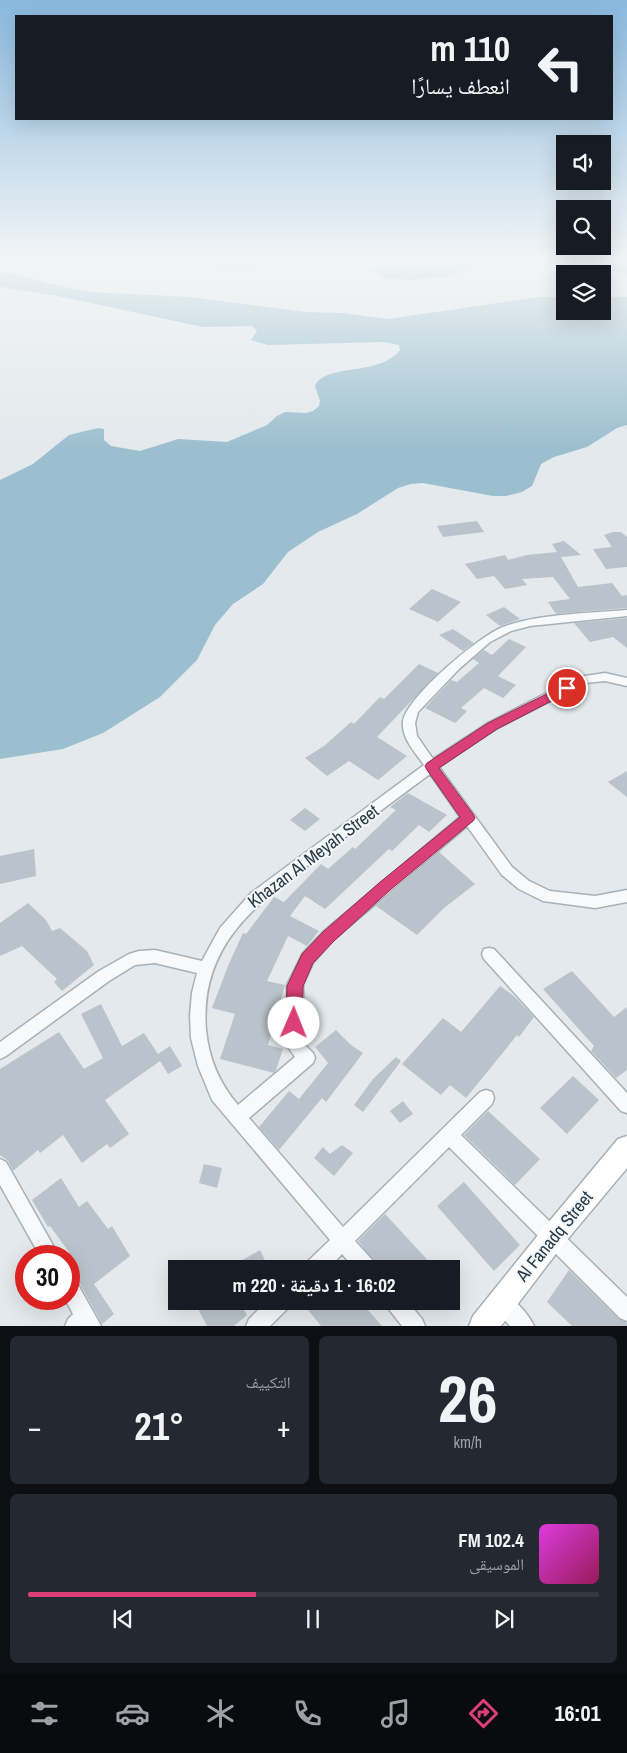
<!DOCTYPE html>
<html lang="ar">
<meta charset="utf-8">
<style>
body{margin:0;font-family:"Archivo Narrow","Noto Naskh Arabic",sans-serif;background:#242831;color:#f1f3f6;direction:rtl;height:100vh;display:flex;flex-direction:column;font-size:19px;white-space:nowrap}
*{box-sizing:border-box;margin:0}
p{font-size:16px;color:#9ea1a6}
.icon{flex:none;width:28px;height:28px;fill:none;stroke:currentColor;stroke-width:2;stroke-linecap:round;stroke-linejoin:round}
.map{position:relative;height:1326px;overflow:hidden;direction:ltr}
.panel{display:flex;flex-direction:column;gap:10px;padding:10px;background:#0d0f14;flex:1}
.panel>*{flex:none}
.hud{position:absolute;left:15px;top:15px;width:598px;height:105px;border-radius:0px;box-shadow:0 5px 20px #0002;direction:rtl;background:#171b24;color:#f1f3f6;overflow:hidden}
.controls{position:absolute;left:556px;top:135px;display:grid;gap:10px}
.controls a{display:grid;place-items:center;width:55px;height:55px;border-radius:0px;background:#171b24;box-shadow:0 5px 20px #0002;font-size:25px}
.speed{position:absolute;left:15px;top:1245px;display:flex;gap:10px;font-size:25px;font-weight:700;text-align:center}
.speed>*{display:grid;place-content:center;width:65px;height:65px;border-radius:50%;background:#171b24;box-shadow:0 5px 20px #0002;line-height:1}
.speed .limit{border:8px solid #d22;background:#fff;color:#111}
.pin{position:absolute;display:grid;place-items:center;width:42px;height:42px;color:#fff;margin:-21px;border:2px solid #fff;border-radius:50%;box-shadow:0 1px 5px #0007}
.me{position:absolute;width:55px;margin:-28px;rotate:1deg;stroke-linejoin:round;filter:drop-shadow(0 0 4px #0008)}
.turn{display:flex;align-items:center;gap:18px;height:105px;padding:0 20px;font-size:22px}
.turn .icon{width:65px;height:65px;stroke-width:2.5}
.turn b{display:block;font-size:35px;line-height:42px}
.big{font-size:38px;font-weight:800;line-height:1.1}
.panel .card{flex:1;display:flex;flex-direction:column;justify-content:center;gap:8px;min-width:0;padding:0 18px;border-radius:8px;background:#242831}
.panel .dial{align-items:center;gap:0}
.dial b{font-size:65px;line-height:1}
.song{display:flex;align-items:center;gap:15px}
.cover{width:60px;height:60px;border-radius:8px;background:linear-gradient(135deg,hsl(300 70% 55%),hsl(330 70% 35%))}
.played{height:5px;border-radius:2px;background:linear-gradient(90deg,#da4075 40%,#363941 40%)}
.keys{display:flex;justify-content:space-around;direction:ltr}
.heat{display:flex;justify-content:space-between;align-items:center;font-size:28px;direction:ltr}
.panel .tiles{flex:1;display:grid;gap:10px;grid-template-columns:1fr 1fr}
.card:last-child{grid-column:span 2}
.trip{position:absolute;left:168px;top:1260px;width:292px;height:50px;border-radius:0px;background:#171b24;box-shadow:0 5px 20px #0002;font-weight:800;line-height:50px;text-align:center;direction:rtl}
.tabs{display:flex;height:80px;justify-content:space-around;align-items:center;background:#090b0e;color:#9ea1a6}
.tabs .icon{width:35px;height:35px}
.tabs .on{color:#da4075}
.tabs b{font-size:22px;color:#f1f3f6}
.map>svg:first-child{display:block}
</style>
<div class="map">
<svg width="627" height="1326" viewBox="0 0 627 1326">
<rect width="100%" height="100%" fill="#e3e9ec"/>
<!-- water -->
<path fill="#9cbfcf" d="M160,261H275L249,269H236Z
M428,261H627V274L606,270L591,264L570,262L534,265L490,262L449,276L414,280L387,279L372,271C386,257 410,265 428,261Z
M0,270L50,284L91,292L190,297L305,312L341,313L388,319L540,297H565V311H602L603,297H627V425L617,428L587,447L554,457L541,464L532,486L522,492L506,496H493L423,483L411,484L398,488L357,514L318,532L288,552L263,584L233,604L215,625L197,660L160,697L103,733L63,749L0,759V480L33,464L69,435L98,428L104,429V440L111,446L140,451L178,439L227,442L267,425L277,416L285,412L306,413L313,411L319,406L320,401L315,386C324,363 379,377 400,350L399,345L383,342L268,345L251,340L257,331L252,326L203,327L58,296L0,287Z"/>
<!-- building -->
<path fill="#bac3cb" d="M477,521L484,532L443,537L437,526Z
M613,532H621L627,537V567L606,569L593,549L612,547L604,535Z
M564,541L581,555L561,557L578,587L612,583L622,596L627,595V608L556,614L548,602L570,599L553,577L522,579L527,585L505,589L494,576L477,579L465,564L505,555L508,560L527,555L557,552L552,544Z
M432,589L461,602L438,622L409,609Z
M504,607L520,619L500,626L486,615Z
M627,618V648L613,637L590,642L574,623Z
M453,629L474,643L463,651L439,635Z
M509,639L526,647L498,676L516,685L503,698L484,688L461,708L467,711L455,723L425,708L451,680L457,682L479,663L473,659L484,650L492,655Z
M419,664L438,673L377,737L407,756L378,780L349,761L327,776L305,758L324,746L351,722L354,724L380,697L384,699Z
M627,771V797L608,782Z
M408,793L447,815L429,832L419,825L392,851L389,849L325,909L305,896L290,916L319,931L307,946L288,936L267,981L285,985L268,1045L283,1049L276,1070L274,1073L220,1059L235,1014L212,1008L228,966L243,933L246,934L274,897L284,902L321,864L328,869L353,847L355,849L396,810L390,807Z
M305,808L320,819L305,831L290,820Z
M34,849L36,876L0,884V856Z
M439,852L475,884L444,908L417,935L376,906Z
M28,903L46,920L52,931L60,928L87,951L94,965L62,991L54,982L57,979L22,946L0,956V923Z
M572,971L614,1017L627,1007V1070L616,1078L591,1051L594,1046L543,989Z
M500,986L514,996L534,1017L519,1037L517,1035L501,1055L466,1098L450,1085L441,1095L402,1064L443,1018L461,1032Z
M101,1004L122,1046L144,1033L158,1054L170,1046L182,1066L168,1074L160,1061L105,1100L129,1134L110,1148L107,1144L82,1163L63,1135L40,1153L38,1150L13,1171L8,1161L0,1155V1069L59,1032L84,1069L103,1058L81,1014Z
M336,1030L351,1045L363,1053L326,1102L322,1098L279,1150L259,1127L289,1091L299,1099L328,1063L315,1047Z
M396,1057L401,1061L363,1112L354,1105L373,1079Z
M573,1076L599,1100L567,1134L540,1108Z
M403,1101L413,1114L400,1123L390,1111Z
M488,1111L540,1159L515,1185L464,1135Z
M342,1145L353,1153L334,1176L314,1158L323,1147L330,1154Z
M204,1164L222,1168L217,1188L199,1183Z
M61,1178L79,1207L87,1201L108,1229L112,1226L130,1256L94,1284L114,1314L102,1324L78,1280L72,1277L69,1271V1252L50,1226L48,1227L32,1200Z
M464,1182L520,1245L494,1271L437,1206Z
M385,1214L436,1269H380L358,1241Z
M260,1250L269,1269H227Z
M569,1270L619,1319L627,1323V1326H572L547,1302Z
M194,1301H239L247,1315L234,1326H207Z
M301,1301H360L382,1326H321Z"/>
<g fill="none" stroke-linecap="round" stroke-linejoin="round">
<defs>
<path id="street" d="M627,610V616L530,626L511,631L490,642L459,669L418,712L415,723L417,736L433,759L488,723L578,677L605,673L627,678V686L605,681L585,683L496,729L439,767L512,867L529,881L550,891L595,896L627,890V902L595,908L543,901L519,889L502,875L467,826L333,940L313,963L303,985L304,1044L313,1053L315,1058L313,1063L249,1118L343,1227L480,1092L486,1090L492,1092L494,1098L492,1104L461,1135L627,1297V1321L620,1318L449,1147L355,1241L374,1262L376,1269H355L342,1254L328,1269H305L307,1262L330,1240L212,1100L198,1066L191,1038L190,1015L192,993L197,973L155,963L135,965L109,981L6,1056L0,1059V1042L99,971L129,954L139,951L155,950L202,961L220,928L251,893L424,765C415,752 401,738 403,721C407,697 479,636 503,627C536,614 591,613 627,610ZM430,774L460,817L323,932L303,953L287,985L288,1047L295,1057L238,1105C219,1083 209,1059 206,1030C199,940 263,899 327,851C361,825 395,800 430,774Z
M489,948L494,949L627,1093V1113L621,1111L484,959L482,954L484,949Z
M0,1159L6,1162L59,1256H40L0,1185Z
M69,1278L76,1281L101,1326H65L68,1319L73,1314L65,1299H69Z
M501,1292C513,1297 528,1313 534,1326H510L494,1309L491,1302L494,1295Z
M267,1301H291L288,1308L270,1326H246L249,1319Z
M385,1301H407L422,1319L425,1326H402L388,1308Z"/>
<path id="secondary" d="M627,1136V1168L561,1247L501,1326H469L473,1316L543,1229L618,1139Z"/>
</defs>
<!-- street casing -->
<use href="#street" stroke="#a7b1b7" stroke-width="3"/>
<!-- secondary casing -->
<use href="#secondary" stroke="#a7b1b7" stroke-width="3"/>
<!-- street -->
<use href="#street" fill="#f7f9fa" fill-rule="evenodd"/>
<!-- secondary -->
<use href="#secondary" fill="#fff" fill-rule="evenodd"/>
</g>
<!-- sky -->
<linearGradient id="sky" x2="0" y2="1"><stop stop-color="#89b8de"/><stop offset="0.58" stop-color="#f2f5f6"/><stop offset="1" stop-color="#f2f5f6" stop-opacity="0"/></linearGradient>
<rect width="627" height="447" fill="url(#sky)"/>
<!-- route -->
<path fill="#da4075" stroke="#8e2a4c" d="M567,684L573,688L571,691L497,729L439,768L473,814L475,818L473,821L389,891L334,941L313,963L303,986L302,1023L300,1028L294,1030L289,1028L286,1023L287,986L302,954L323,932L379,883L460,817L427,770L425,766L427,763L488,723Z"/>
<g text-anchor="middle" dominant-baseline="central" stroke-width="4" stroke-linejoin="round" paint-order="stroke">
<!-- near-street labels -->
<g font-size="18" fill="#293a47" stroke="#f4f7f9">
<text transform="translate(313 856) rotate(-37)">Khazan Al Meyah Street</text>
<text transform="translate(554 1236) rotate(-51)">Al Fanadq Street</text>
</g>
</g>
</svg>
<div class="controls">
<a><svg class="icon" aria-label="sound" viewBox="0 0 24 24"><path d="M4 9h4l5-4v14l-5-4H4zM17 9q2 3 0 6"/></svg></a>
<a><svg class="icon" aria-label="search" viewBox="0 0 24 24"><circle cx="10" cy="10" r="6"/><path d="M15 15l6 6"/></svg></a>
<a><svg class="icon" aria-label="layers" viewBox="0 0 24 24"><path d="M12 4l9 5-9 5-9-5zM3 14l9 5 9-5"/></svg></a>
</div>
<div class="speed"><div class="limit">30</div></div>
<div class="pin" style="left:567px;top:688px;background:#d93025"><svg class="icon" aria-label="arrive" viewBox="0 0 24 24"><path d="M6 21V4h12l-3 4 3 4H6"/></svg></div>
<svg class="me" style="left:294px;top:1023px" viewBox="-20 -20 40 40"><circle r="19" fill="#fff"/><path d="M0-13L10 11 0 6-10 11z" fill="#da4075"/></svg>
<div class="trip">16:02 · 1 دقيقة · 220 m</div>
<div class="hud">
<div class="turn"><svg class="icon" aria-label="left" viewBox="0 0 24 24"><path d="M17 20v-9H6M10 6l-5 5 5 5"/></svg><div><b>110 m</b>انعطف يسارًا</div></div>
</div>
</div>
<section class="panel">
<div class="tiles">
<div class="card dial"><b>26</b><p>km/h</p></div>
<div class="card"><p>التكييف</p>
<div class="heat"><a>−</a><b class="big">21°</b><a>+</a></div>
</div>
<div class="card">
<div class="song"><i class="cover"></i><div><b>102.4 FM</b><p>الموسيقى</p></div></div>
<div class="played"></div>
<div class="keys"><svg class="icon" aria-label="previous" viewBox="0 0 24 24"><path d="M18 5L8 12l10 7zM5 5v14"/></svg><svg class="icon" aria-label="pause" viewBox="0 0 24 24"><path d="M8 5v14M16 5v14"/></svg><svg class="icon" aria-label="next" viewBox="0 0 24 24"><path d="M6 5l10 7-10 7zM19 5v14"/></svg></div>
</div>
</div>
</section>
<nav class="tabs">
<b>16:01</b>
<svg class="icon on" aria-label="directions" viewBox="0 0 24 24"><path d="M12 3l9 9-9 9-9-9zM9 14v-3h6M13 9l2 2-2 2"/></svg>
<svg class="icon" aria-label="music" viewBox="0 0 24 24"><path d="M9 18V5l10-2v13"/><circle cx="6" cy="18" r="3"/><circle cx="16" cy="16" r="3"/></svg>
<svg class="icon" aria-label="phone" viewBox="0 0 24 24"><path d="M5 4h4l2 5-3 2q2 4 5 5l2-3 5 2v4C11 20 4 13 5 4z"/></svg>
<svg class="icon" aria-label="climate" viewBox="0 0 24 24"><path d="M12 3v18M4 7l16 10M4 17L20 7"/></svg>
<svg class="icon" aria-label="car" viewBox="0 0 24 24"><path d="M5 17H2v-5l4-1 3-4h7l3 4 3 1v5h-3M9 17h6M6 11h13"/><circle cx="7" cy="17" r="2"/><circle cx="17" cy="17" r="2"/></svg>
<svg class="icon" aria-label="filters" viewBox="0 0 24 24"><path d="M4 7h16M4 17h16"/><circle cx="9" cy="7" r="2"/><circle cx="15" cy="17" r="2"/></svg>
</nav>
